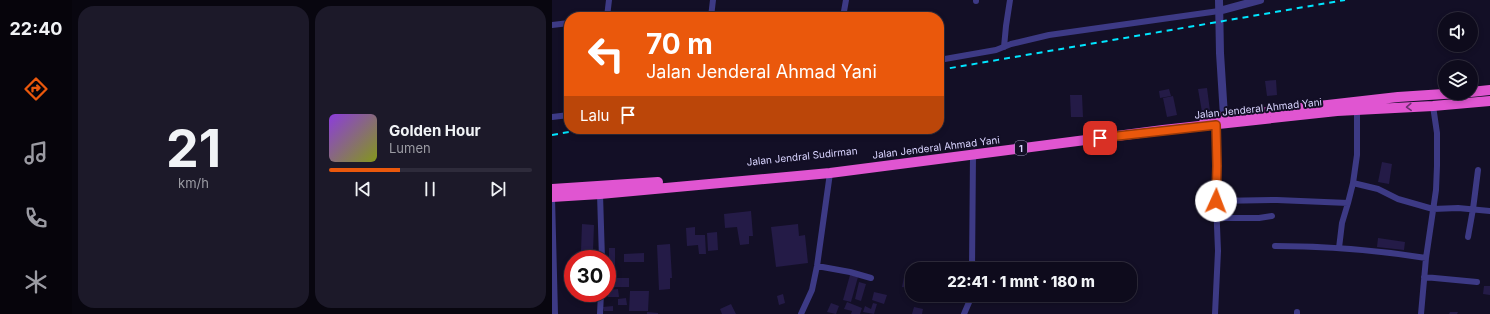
<!DOCTYPE html>
<html lang="id">
<meta charset="utf-8">
<style>
body{margin:0;font-family:Inter,sans-serif;background:#1c1929;color:#f1f3f6;height:100vh;display:flex;flex-direction:column;font-size:15px;white-space:nowrap}
*{box-sizing:border-box;margin:0}
p{font-size:13px;color:#9b9ba3}
.icon{flex:none;width:22px;height:22px;fill:none;stroke:currentColor;stroke-width:2;stroke-linecap:round;stroke-linejoin:round}
.map{position:relative;flex:1;overflow:hidden}
.details{display:flex;flex-direction:column;gap:6px;padding:6px;background:#08060f;width:480px}
.details>*{flex:none}
.banner{position:absolute;left:12px;top:12px;width:380px;height:122px;border-radius:16px;box-shadow:0 2px 6px #0003,0 0 0 1px #2e2b3b;background:#ea580c;color:#fff;overflow:hidden}
.tools{position:absolute;left:886px;top:12px;display:grid;gap:8px}
.tools a{display:grid;place-items:center;width:40px;height:40px;border-radius:50%;background:#0e0b1c;box-shadow:0 2px 6px #0003,0 0 0 1px #2e2b3b;font-size:20px}
.speed{position:absolute;left:12px;top:250px;display:flex;gap:8px;font-size:20px;font-weight:700;text-align:center}
.speed>*{display:grid;place-content:center;width:52px;height:52px;border-radius:50%;background:#0e0b1c;box-shadow:0 2px 6px #0003,0 0 0 1px #2e2b3b;line-height:1}
.speed .limit{border:6px solid #d22;background:#fff;color:#111}
.pin{position:absolute;display:grid;place-items:center;width:34px;height:34px;color:#fff;margin:-17px;border-radius:8px;box-shadow:0 2px 6px #0006}
.me{position:absolute;width:44px;margin:-22px;rotate:2deg;stroke-linejoin:round;filter:drop-shadow(0 0 3px #0008)}
.turn{display:flex;align-items:center;gap:14px;height:84px;padding:0 16px;font-size:18px}
.turn .icon{width:52px;height:52px;stroke-width:2.5}
.turn b{display:block;font-size:28px;line-height:34px}
.then{display:flex;align-items:center;height:38px;padding:0 16px;background:#0003;gap:8px;font-size:15px}
.details .tile{flex:1;display:flex;flex-direction:column;justify-content:center;gap:6px;min-width:0;padding:0 14px;border-radius:16px;background:#1c1929}
.details .dial{align-items:center;gap:0}
.dial b{font-size:52px;line-height:1}
.song{display:flex;align-items:center;gap:12px}
.cover{width:48px;height:48px;border-radius:6px;background:linear-gradient(135deg,hsl(270 70% 55%),hsl(70 70% 35%))}
.played{height:4px;border-radius:2px;background:linear-gradient(90deg,#ea580c 35%,#2e2b3b 35%)}
.keys{display:flex;justify-content:space-around;direction:ltr}
.details .tiles{flex:1;display:grid;gap:6px;grid-template-columns:repeat(2,1fr)}
.trip{position:absolute;left:353px;top:262px;width:232px;height:40px;border-radius:16px;background:#0e0b1c;box-shadow:0 2px 6px #0003,0 0 0 1px #2e2b3b;font-weight:800;line-height:40px;text-align:center}
main{display:flex;flex:1;min-height:0}
.menu{display:flex;flex-direction:column;width:72px;justify-content:space-around;align-items:center;background:#06040b;color:#9b9ba3}
.menu .icon{width:28px;height:28px}
.menu .active{color:#ea580c}
.menu b{font-size:18px;color:#f1f3f6}
.map>svg:first-child{display:block}
</style>
<main>
<nav class="menu">
<b>22:40</b>
<svg class="icon active" aria-label="directions" viewBox="0 0 24 24"><path d="M12 3l9 9-9 9-9-9zM9 14v-3h6M13 9l2 2-2 2"/></svg>
<svg class="icon" aria-label="music" viewBox="0 0 24 24"><path d="M9 18V5l10-2v13"/><circle cx="6" cy="18" r="3"/><circle cx="16" cy="16" r="3"/></svg>
<svg class="icon" aria-label="phone" viewBox="0 0 24 24"><path d="M5 4h4l2 5-3 2q2 4 5 5l2-3 5 2v4C11 20 4 13 5 4z"/></svg>
<svg class="icon" aria-label="climate" viewBox="0 0 24 24"><path d="M12 3v18M4 7l16 10M4 17L20 7"/></svg>
</nav>
<section class="details">
<div class="tiles">
<div class="tile dial"><b>21</b><p>km/h</p></div>
<div class="tile">
<div class="song"><i class="cover"></i><div><b>Golden Hour</b><p>Lumen</p></div></div>
<div class="played"></div>
<div class="keys"><svg class="icon" aria-label="previous" viewBox="0 0 24 24"><path d="M18 5L8 12l10 7zM5 5v14"/></svg><svg class="icon" aria-label="pause" viewBox="0 0 24 24"><path d="M8 5v14M16 5v14"/></svg><svg class="icon" aria-label="next" viewBox="0 0 24 24"><path d="M6 5l10 7-10 7zM19 5v14"/></svg></div>
</div>
</div>
</section>
<div class="map">
<svg width="938" height="314" viewBox="0 0 938 314">
<rect width="100%" height="100%" fill="#130f26"/>
<!-- building -->
<path fill="#241b47" d="M724,80L725,95L715,96L713,81Z
M655,88L658,111L650,112L646,89Z
M617,89L619,96L608,98L607,91Z
M518,95H530L531,117H519Z
M621,96L625,115L615,117L611,98Z
M830,162L840,164L837,184L826,182Z
M199,211L201,236H197V244L188,245L185,227L173,228L172,214Z
M30,224L42,225L41,251H29Z
M246,224L247,236L253,235L256,263L224,267L219,227Z
M143,227V235H153L154,254H147L146,245L135,246L134,228Z
M165,232L166,250L156,251L155,233Z
M826,238L853,242L852,250L825,247Z
M118,244L120,278H118V289L107,290L105,245Z
M57,248H63V272H57Z
M92,253V262H72V254Z
M28,257H41L42,259H28Z
M298,275L306,277L299,302L291,300Z
M352,277L360,278L359,288L350,287Z
M56,278H77V287H56Z
M307,282L314,284L309,301L303,299Z
M932,286H938V295L931,294Z
M66,289L67,297H56V290Z
M78,291H97L96,311H77Z
M322,292L335,295L332,304L320,300Z
M231,294L233,303L227,305L225,296Z
M74,298L75,305H66V299Z
M295,302L310,308L308,314H299L300,311L292,309Z
M279,303L287,306L284,314L275,312Z
M321,303L325,304L322,314L311,312L313,306L319,309Z
M179,304L184,314H170L168,309Z
M61,306V311H52L51,307Z
M362,307L371,309L370,314H360Z
M95,312L106,313V314H95Z
M898,312H906L905,314H897Z"/>
<g fill="none" stroke-linecap="round" stroke-linejoin="round">
<!-- minor -->
<path stroke="#3d3a85" stroke-width="6" d="M424,1V0
M55,17L57,0
M159,17L161,0
M291,17L294,0
M0,25L17,23
M452,47L454,26L458,0
M387,60L444,50L459,44L497,35L667,11
M0,117L17,115
M801,183L805,155V110
M48,194L50,259
M0,197L3,314
M664,201L725,200L796,203L801,183L826,189L846,199L881,209L906,208L938,211
M665,218H707L720,216
M916,237L921,209L926,170
M723,246C774,246 824,250 874,258
M787,248L790,223L796,203
M265,266L298,272L319,278
M420,269L421,154
M872,277L925,282
M48,314L49,293
M249,314L260,290L265,266L278,173
M412,314L418,300L419,295
M663,314L666,251L664,201L665,166L663,125
M745,314V312
M869,314L874,258L884,190L885,166V133L881,106"/>
<!-- tertiary -->
<path stroke="#3d3a85" stroke-width="8" d="M667,0L668,53L672,116
M667,11L708,0"/>
<!-- trunk -->
<path stroke="#e055d1" stroke-width="10" d="M919,92L938,90
M652,119L846,97L907,93
M0,189L106,182
M0,197L48,194L278,173L611,130L785,111L881,106L938,101"/>
<!-- rail -->
<path stroke="#00e5ff" stroke-width="2" stroke-dasharray="6 5" stroke-linecap="butt" d="M387,70L793,0
M0,135L34,129"/>
</g>
<!-- one-way arrows -->
<defs><path id="oneway-chevron" d="M-2-3.5L2.5 0L-2 3.5" fill="none" stroke-width="1.6" stroke-linecap="round" stroke-linejoin="round"/></defs>
<use stroke="#6f2e73" href="#oneway-chevron" transform="translate(857 107) rotate(177)"/>
<g fill="none" stroke-linecap="round" stroke-linejoin="round">
<defs>
<path id="route" d="M548,138L664,125L665,166L664,201"/>
</defs>
<!-- route casing -->
<use href="#route" stroke="#983908" stroke-width="10"/>
<!-- route -->
<use href="#route" stroke="#ea580c" stroke-width="7"/>
</g>
<g text-anchor="middle" dominant-baseline="central" stroke-width="4" stroke-linejoin="round" paint-order="stroke">
<!-- shield labels -->
<rect fill="#130f26" stroke="#9e99be" stroke-width="1" x="463" y="141" width="12" height="14" rx="3"/>
<g font-size="9" font-weight="bold" fill="#d9d4ff">
<text x="469" y="148">1</text>
</g>
<!-- street labels -->
<g font-size="10" fill="#d9d4ff" stroke="#130f26">
<text transform="translate(706 108) rotate(-6)">Jalan Jenderal Ahmad Yani</text>
<text transform="translate(384 147) rotate(-7)">Jalan Jenderal Ahmad Yani</text>
<text transform="translate(250 156) rotate(-6)">Jalan Jendral Sudirman</text>
</g>
</g>
</svg>
<div class="tools">
<a><svg class="icon" aria-label="sound" viewBox="0 0 24 24"><path d="M4 9h4l5-4v14l-5-4H4zM17 9q2 3 0 6"/></svg></a>
<a><svg class="icon" aria-label="layers" viewBox="0 0 24 24"><path d="M12 4l9 5-9 5-9-5zM3 14l9 5 9-5"/></svg></a>
</div>
<div class="speed"><div class="limit">30</div></div>
<div class="pin" style="left:548px;top:138px;background:#d93025"><svg class="icon" aria-label="arrive" viewBox="0 0 24 24"><path d="M6 21V4h12l-3 4 3 4H6"/></svg></div>
<svg class="me" style="left:664px;top:201px" viewBox="-20 -20 40 40"><circle r="19" fill="#fff"/><path d="M0-13L10 11 0 6-10 11z" fill="#ea580c"/></svg>
<div class="trip">22:41 · 1 mnt · 180 m</div>
<div class="banner">
<div class="turn"><svg class="icon" aria-label="left" viewBox="0 0 24 24"><path d="M17 20v-9H6M10 6l-5 5 5 5"/></svg><div><b>70 m</b>Jalan Jenderal Ahmad Yani</div></div>
<div class="then">Lalu<svg class="icon" aria-label="arrive" viewBox="0 0 24 24"><path d="M6 21V4h12l-3 4 3 4H6"/></svg></div>
</div>
</div>
</main>
